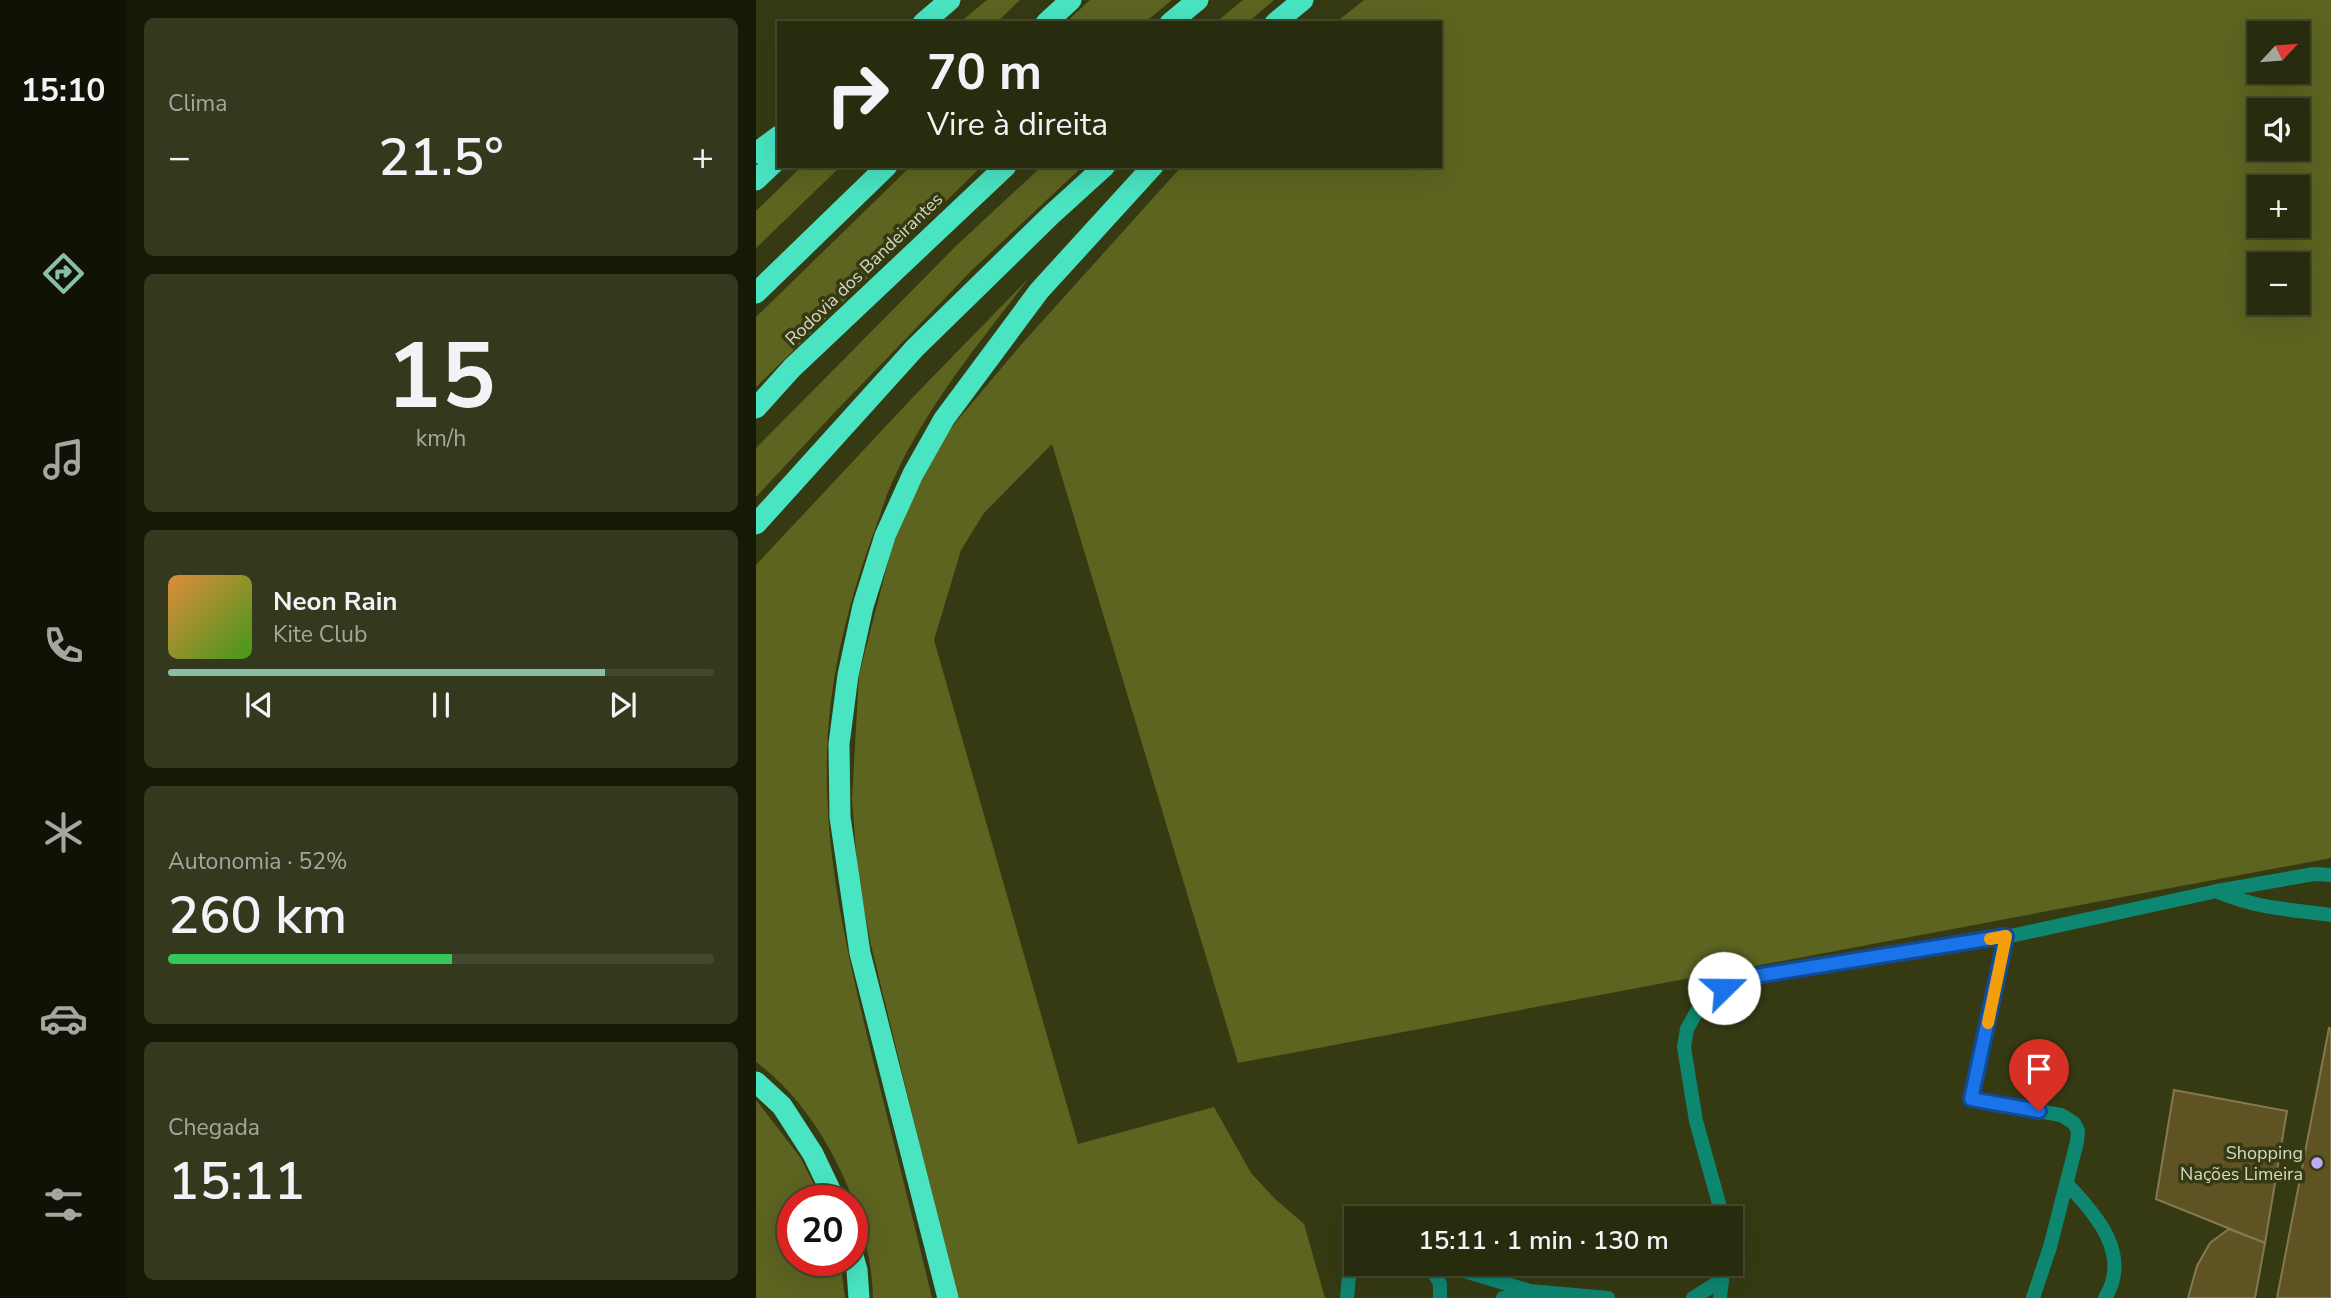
<!DOCTYPE html>
<html lang="pt">
<meta charset="utf-8">
<style>
body{margin:0;font-family:"Nunito Sans",sans-serif;background:#34381c;color:#f1f3f6;height:100vh;display:flex;flex-direction:column;font-size:26px;white-space:nowrap}
*{box-sizing:border-box;margin:0}
p{font-size:23px;color:#a5a79e}
.icon{flex:none;width:38px;height:38px;fill:none;stroke:currentColor;stroke-width:2;stroke-linecap:round;stroke-linejoin:round}
.map{position:relative;flex:1;overflow:hidden}
.sheet{display:flex;flex-direction:column;gap:18px;padding:18px;background:#161808;width:630px}
.sheet>*{flex:none}
.guide{position:absolute;left:21px;top:21px;width:665px;height:147px;border-radius:0px;box-shadow:0 7px 28px #0002,0 0 0 2px #44482e;background:#282c0e;color:#f1f3f6;overflow:hidden}
.needle{width:46px;rotate:64deg}
.controls{position:absolute;left:1491px;top:21px;display:grid;gap:14px}
.controls a{display:grid;place-items:center;width:63px;height:63px;border-radius:0px;background:#282c0e;box-shadow:0 7px 28px #0002,0 0 0 2px #44482e;font-size:35px}
.speed{position:absolute;left:21px;top:1185px;display:flex;gap:14px;font-size:35px;font-weight:700;text-align:center}
.speed>*{display:grid;place-content:center;width:91px;height:91px;border-radius:50%;background:#282c0e;box-shadow:0 7px 28px #0002,0 0 0 2px #44482e;line-height:1}
.speed .limit{border:10px solid #d22;background:#fff;color:#111}
.pin{position:absolute;display:grid;place-items:center;width:60px;height:60px;color:#fff;margin:-72px -30px;border-radius:50% 50% 50% 0;rotate:-45deg;box-shadow:0 0 7px #0007}
.pin .icon{rotate:45deg}
.me{position:absolute;width:77px;margin:-38px;rotate:68deg;stroke-linejoin:round;filter:drop-shadow(0 0 5px #0008)}
.turn{display:flex;align-items:center;gap:24px;height:147px;padding:0 35px;font-size:32px}
.turn .icon{width:91px;height:91px;stroke-width:2.5}
.turn b{display:block;font-size:49px;line-height:60px}
.big{font-size:52px;font-weight:600;line-height:1.1}
.sheet .widget{flex:1;display:flex;flex-direction:column;justify-content:center;gap:10px;min-width:0;padding:0 24px;border-radius:10px;background:#34381c}
.sheet .dial{align-items:center;gap:0}
.dial b{font-size:91px;line-height:1}
.song{display:flex;align-items:center;gap:21px}
.cover{width:84px;height:84px;border-radius:10px;background:linear-gradient(135deg,hsl(30 70% 55%),hsl(100 70% 35%))}
.played{height:7px;border-radius:4px;background:linear-gradient(90deg,#8abfa5 80%,#44482e 80%)}
.keys{display:flex;justify-content:space-around;direction:ltr}
.heat{display:flex;justify-content:space-between;align-items:center;font-size:38px;direction:ltr}
.charge{height:10px;border-radius:5px;background:linear-gradient(90deg,#34c759 52%,#44482e 0)}
.trip{position:absolute;left:588px;top:1206px;width:399px;height:70px;border-radius:0px;background:#282c0e;box-shadow:0 7px 28px #0002,0 0 0 2px #44482e;font-weight:600;line-height:70px;text-align:center}
main{display:flex;flex:1;min-height:0}
.tabs{display:flex;flex-direction:column;width:126px;justify-content:space-around;align-items:center;background:#101206;color:#a5a79e}
.tabs .icon{width:49px;height:49px}
.tabs .current{color:#8abfa5}
.tabs b{font-size:32px;color:#f1f3f6}
.map>svg:first-child{display:block}
</style>
<main>
<nav class="tabs">
<b>15:10</b>
<svg class="icon current" aria-label="directions" viewBox="0 0 24 24"><path d="M12 3l9 9-9 9-9-9zM9 14v-3h6M13 9l2 2-2 2"/></svg>
<svg class="icon" aria-label="music" viewBox="0 0 24 24"><path d="M9 18V5l10-2v13"/><circle cx="6" cy="18" r="3"/><circle cx="16" cy="16" r="3"/></svg>
<svg class="icon" aria-label="phone" viewBox="0 0 24 24"><path d="M5 4h4l2 5-3 2q2 4 5 5l2-3 5 2v4C11 20 4 13 5 4z"/></svg>
<svg class="icon" aria-label="climate" viewBox="0 0 24 24"><path d="M12 3v18M4 7l16 10M4 17L20 7"/></svg>
<svg class="icon" aria-label="car" viewBox="0 0 24 24"><path d="M5 17H2v-5l4-1 3-4h7l3 4 3 1v5h-3M9 17h6M6 11h13"/><circle cx="7" cy="17" r="2"/><circle cx="17" cy="17" r="2"/></svg>
<svg class="icon" aria-label="filters" viewBox="0 0 24 24"><path d="M4 7h16M4 17h16"/><circle cx="9" cy="7" r="2"/><circle cx="15" cy="17" r="2"/></svg>
</nav>
<section class="sheet">
<div class="widget"><p>Clima</p>
<div class="heat"><a>−</a><b class="big">21.5°</b><a>+</a></div>
</div>
<div class="widget dial"><b>15</b><p>km/h</p></div>
<div class="widget">
<div class="song"><i class="cover"></i><div><b>Neon Rain</b><p>Kite Club</p></div></div>
<div class="played"></div>
<div class="keys"><svg class="icon" aria-label="previous" viewBox="0 0 24 24"><path d="M18 5L8 12l10 7zM5 5v14"/></svg><svg class="icon" aria-label="pause" viewBox="0 0 24 24"><path d="M8 5v14M16 5v14"/></svg><svg class="icon" aria-label="next" viewBox="0 0 24 24"><path d="M6 5l10 7-10 7zM19 5v14"/></svg></div>
</div>
<div class="widget"><p>Autonomia · 52%</p><b class="big">260 km</b><div class="charge"></div></div>
<div class="widget"><p>Chegada</p><b class="big">15:11</b></div>
</section>
<div class="map">
<svg width="1575" height="1298" viewBox="0 0 1575 1298">
<rect width="100%" height="100%" fill="#363a13"/>
<!-- green -->
<path fill="#5d6420" fill-rule="evenodd" d="M231,0H264L240,23H203Z
M334,0H416L388,23H309Z
M487,0H518L491,23H459Z
M608,0H1575V858L482,1063L296,444L228,513L205,550L178,640L322,1144L458,1107L495,1173L518,1198L548,1224L569,1298H201L115,945L102,878L96,799L103,675L136,547L161,489L190,434L263,347L426,166H684V23H579ZM1503,33H1542V72H1503ZM1503,110H1542V149H1503ZM1503,187H1542V226H1503ZM1503,264H1542V303H1503Z
M46,166H85L0,248V211Z
M155,166H226L0,387V317Z
M286,166H327L216,270L78,413L0,497V448L201,245Z
M273,278C225,341 173,403 139,476C132,490 127,506 122,521C94,595 73,675 71,754C68,859 93,960 117,1060C137,1139 157,1219 176,1298H117C115,1215 68,1112 0,1062V565L159,395Z
M0,1100L44,1157L66,1200H37V1260H84L89,1298H0Z"/>
<!-- building -->
<path fill="#5f5324" stroke="#83784f" stroke-width="2" d="M1573,1028L1575,1029V1298H1521Z
M1418,1090L1531,1111L1509,1243L1400,1199Z
M1473,1229L1509,1243L1499,1298H1432L1441,1266L1454,1243Z"/>
<g fill="none" stroke-linecap="round" stroke-linejoin="round">
<!-- service -->
<path stroke="#0d8770" stroke-width="14" d="M1462,892C1504,909 1531,909 1575,915
M1250,937L1215,1099L1305,1115L1318,1123L1322,1131L1321,1142L1294,1247L1277,1298
M1311,1184C1340,1214 1376,1255 1349,1298
M967,1218L940,1121L928,1047L931,1029L944,1006L981,979L1250,937L1461,891L1558,874L1575,875
M685,1264L774,1291L852,1298
M747,1298L773,1291
M937,1298L966,1280L968,1264
M964,1298L966,1280"/>
<!-- tertiary -->
<path stroke="#0d8770" stroke-width="14" d="M674,1264L684,1284V1298
M591,1298L593,1275L600,1262"/>
<!-- motorway -->
<path stroke="#49e4c2" stroke-width="21" d="M167,23L194,0
M290,23L315,0
M414,23L442,0
M519,23L547,0
M0,153L23,136
M0,180L23,158
M0,293L131,166
M0,408L36,368L250,166
M0,524L159,348L295,215L349,166
M0,1082L26,1106L57,1154L79,1200
M96,1252L101,1270L103,1298
M192,1298L104,953L84,817L83,744L92,675L107,606L129,536L157,474L188,419L283,291L397,166"/>
</g>
<g fill="none" stroke-linecap="round" stroke-linejoin="round">
<defs>
<path id="route" d="M968,988L981,979L1250,936L1215,1099L1283,1111"/>
</defs>
<!-- route casing -->
<use href="#route" stroke="#114b97" stroke-width="18"/>
<!-- route -->
<use href="#route" stroke="#1a73e8" stroke-width="12"/>
<!-- slow -->
<path stroke="#f59e0b" stroke-width="12" d="M1232,1023L1250,936L1234,939"/>
</g>
<!-- markers -->
<circle fill="#bcaaf6" stroke="#363a13" stroke-width="2.5" cx="1561" cy="1163" r="7"/>
<g text-anchor="middle" dominant-baseline="central" stroke-width="7" stroke-linejoin="round" paint-order="stroke">
<!-- street labels -->
<g font-size="18" fill="#d5d8c2" stroke="#363a13">
<text transform="translate(108 269) rotate(-44)">Rodovia dos Bandeirantes</text>
</g>
<!-- poi labels -->
<g font-size="18" fill="#d5d8c2" stroke="#363a13" text-anchor="end">
<text x="1547" y="1153">Shopping<tspan x="1547" dy="21">Nações Limeira</tspan></text>
</g>
</g>
</svg>
<div class="controls">
<a><svg class="needle" viewBox="-14 -14 28 28"><path d="M0-13l5 13h-10z" fill="#e53935"/><path d="M0 13l5-13h-10z" fill="#a5a79e"/></svg></a>
<a><svg class="icon" aria-label="sound" viewBox="0 0 24 24"><path d="M4 9h4l5-4v14l-5-4H4zM17 9q2 3 0 6"/></svg></a>
<a>+</a>
<a>−</a>
</div>
<div class="speed"><div class="limit">20</div></div>
<div class="pin" style="left:1283px;top:1111px;background:#d93025"><svg class="icon" aria-label="arrive" viewBox="0 0 24 24"><path d="M6 21V4h12l-3 4 3 4H6"/></svg></div>
<svg class="me" style="left:968px;top:988px" viewBox="-20 -20 40 40"><circle r="19" fill="#fff"/><path d="M0-13L10 11 0 6-10 11z" fill="#1a73e8"/></svg>
<div class="trip">15:11 · 1 min · 130 m</div>
<div class="guide">
<div class="turn"><svg class="icon" aria-label="right" viewBox="0 0 24 24"><path d="M7 20v-9h11M14 6l5 5-5 5"/></svg><div><b>70 m</b>Vire à direita</div></div>
</div>
</div>
</main>
